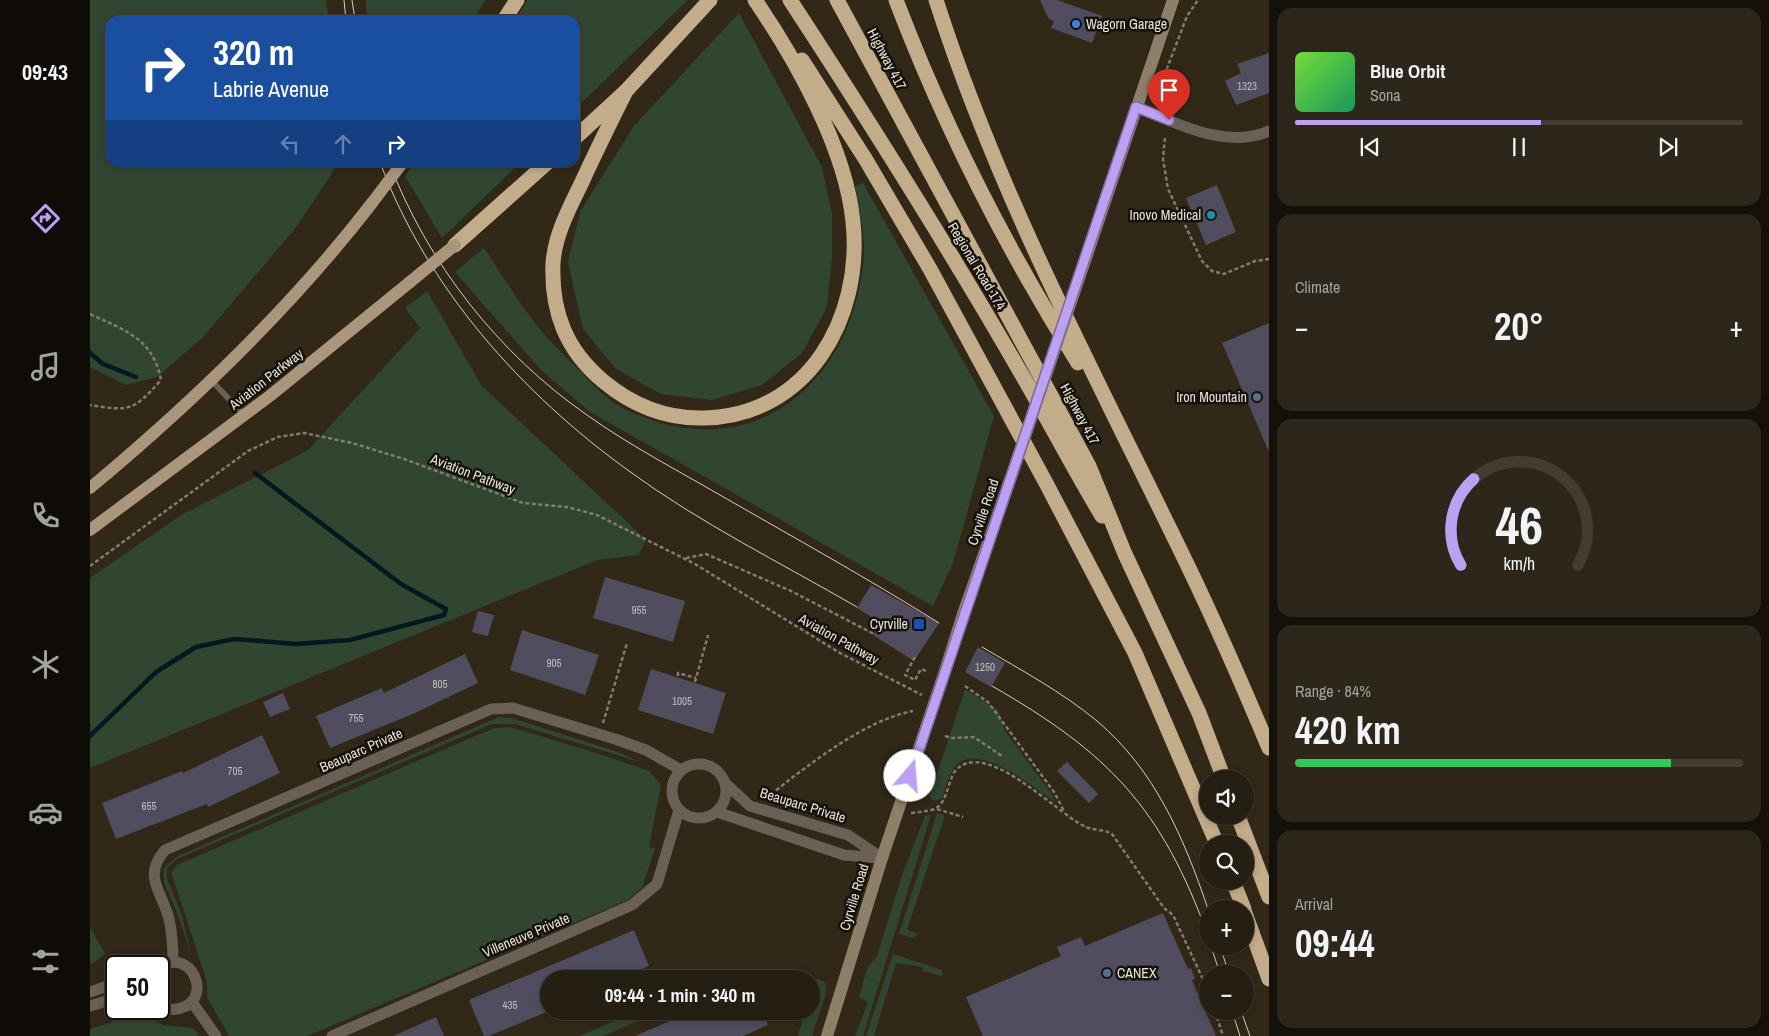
<!DOCTYPE html>
<meta charset="utf-8">
<style>
body{margin:0;font-family:"Archivo Narrow",sans-serif;background:#2d271b;color:#f1f3f6;height:100vh;display:flex;flex-direction:column;font-size:19px;white-space:nowrap}
*{box-sizing:border-box;margin:0}
p{font-size:16px;color:#a3a29f}
.icon{flex:none;width:28px;height:28px;fill:none;stroke:currentColor;stroke-width:2;stroke-linecap:round;stroke-linejoin:round}
.map{position:relative;flex:1;overflow:hidden}
.details{display:flex;flex-direction:column;gap:8px;padding:8px;background:#14100a;width:500px}
.details>*{flex:none}
.banner{position:absolute;left:15px;top:15px;width:475px;height:152px;border-radius:15px;box-shadow:0 2px 8px #0003,0 0 0 1px #423c32;background:#1a4fa0;color:#fff;overflow:hidden}
.controls{position:absolute;left:1109px;top:770px;display:grid;gap:10px}
.controls a{display:grid;place-items:center;width:55px;height:55px;border-radius:50%;background:#251e12;box-shadow:0 2px 8px #0003,0 0 0 1px #423c32;font-size:25px}
.speed{position:absolute;left:15px;top:955px;display:flex;gap:10px;font-size:25px;font-weight:700;text-align:center}
.speed>*{display:grid;place-content:center;width:65px;height:65px;border-radius:50%;background:#251e12;box-shadow:0 2px 8px #0003,0 0 0 1px #423c32;line-height:1}
.speed .limit{border:2px solid #111;border-radius:8px;background:#fff;color:#111}
.pin{position:absolute;display:grid;place-items:center;width:42px;height:42px;color:#fff;margin:-51px -21px;border-radius:50% 50% 50% 0;rotate:-45deg;box-shadow:0 0 5px #0007}
.pin .icon{rotate:45deg}
.me{position:absolute;width:55px;margin:-28px;rotate:18deg;stroke-linejoin:round;filter:drop-shadow(0 0 4px #0008)}
.turn{display:flex;align-items:center;gap:18px;height:105px;padding:0 25px;font-size:22px}
.turn .icon{width:65px;height:65px;stroke-width:2.5}
.turn b{display:block;font-size:35px;line-height:42px}
.lanes{display:flex;align-items:center;height:48px;padding:0 25px;background:#0003;justify-content:center;gap:25px;direction:ltr}
.lanes .off{opacity:.35}
.big{font-size:38px;font-weight:700;line-height:1.1}
.details .widget{flex:1;display:flex;flex-direction:column;justify-content:center;gap:8px;min-width:0;padding:0 18px;border-radius:15px;background:#2d271b}
.details .dial{align-items:center;gap:0}
.dial svg{height:130px;overflow:visible;fill:none;stroke:#423c32;stroke-width:7;stroke-linecap:round;text-anchor:middle}
.dial text{fill:#f1f3f6;stroke:none}
.song{display:flex;align-items:center;gap:15px}
.cover{width:60px;height:60px;border-radius:8px;background:linear-gradient(135deg,hsl(100 70% 55%),hsl(150 70% 35%))}
.played{height:5px;border-radius:2px;background:linear-gradient(90deg,#bca0f2 55%,#423c32 55%)}
.keys{display:flex;justify-content:space-around;direction:ltr}
.heat{display:flex;justify-content:space-between;align-items:center;font-size:28px;direction:ltr}
.charge{height:8px;border-radius:4px;background:linear-gradient(90deg,#34c759 84%,#423c32 0)}
.trip{position:absolute;left:450px;top:970px;width:280px;height:50px;border-radius:25px;background:#251e12;box-shadow:0 2px 8px #0003,0 0 0 1px #423c32;font-weight:700;line-height:50px;text-align:center}
main{display:flex;flex:1;min-height:0}
.dock{display:flex;flex-direction:column;width:90px;justify-content:space-around;align-items:center;background:#0f0c07;color:#a3a29f}
.dock .icon{width:35px;height:35px}
.dock .on{color:#bca0f2}
.dock b{font-size:22px;color:#f1f3f6}
.map>svg:first-child{display:block}
</style>
<main>
<nav class="dock">
<b>09:43</b>
<svg class="icon on" aria-label="directions" viewBox="0 0 24 24"><path d="M12 3l9 9-9 9-9-9zM9 14v-3h6M13 9l2 2-2 2"/></svg>
<svg class="icon" aria-label="music" viewBox="0 0 24 24"><path d="M9 18V5l10-2v13"/><circle cx="6" cy="18" r="3"/><circle cx="16" cy="16" r="3"/></svg>
<svg class="icon" aria-label="phone" viewBox="0 0 24 24"><path d="M5 4h4l2 5-3 2q2 4 5 5l2-3 5 2v4C11 20 4 13 5 4z"/></svg>
<svg class="icon" aria-label="climate" viewBox="0 0 24 24"><path d="M12 3v18M4 7l16 10M4 17L20 7"/></svg>
<svg class="icon" aria-label="car" viewBox="0 0 24 24"><path d="M5 17H2v-5l4-1 3-4h7l3 4 3 1v5h-3M9 17h6M6 11h13"/><circle cx="7" cy="17" r="2"/><circle cx="17" cy="17" r="2"/></svg>
<svg class="icon" aria-label="filters" viewBox="0 0 24 24"><path d="M4 7h16M4 17h16"/><circle cx="9" cy="7" r="2"/><circle cx="15" cy="17" r="2"/></svg>
</nav>
<div class="map">
<svg width="1179" height="1036" viewBox="0 0 1179 1036">
<rect width="100%" height="100%" fill="#312818"/>
<!-- green -->
<path fill="#314631" d="M0,0H236L239,20H20V162L246,163L241,175L204,230L112,338L67,377L36,385L0,367Z
M275,0H396L383,20H278Z
M437,0H598L485,109V20H426Z
M649,13L732,167L742,214V256L737,307L712,353L672,385L622,400L571,394L526,369L493,329L478,262L490,212L544,126Z
M325,163V162L430,163L352,238L315,176Z
M773,183L904,416L863,563L843,606L500,412L451,370L365,272L394,248C414,277 432,309 455,335C467,349 480,361 492,373C506,388 520,403 539,411C664,469 765,382 774,254C775,232 769,208 765,186Z
M337,291L391,385L556,540L549,555L507,560L0,768V578L93,514L217,451L330,328L315,308Z
M875,689L908,710L915,731L961,793L965,802C946,789 896,748 872,761C860,767 857,786 852,798L846,801L841,799L840,795Z
M409,717L421,718L528,752L550,762L425,724H402L87,859L77,868V878L92,916L101,954L88,915L74,882V868L88,856Z
M420,727L516,756L559,771L571,785L559,847L565,848L552,888L538,900L217,1036H139L117,997V982L81,872L87,865L371,742L405,728Z
M847,813L855,815L817,930L828,934L823,938L809,934Z
M841,815L773,1036H765L778,1002L769,997L777,969L787,956L812,875L835,816Z
M0,927L15,954L0,965Z
M803,954L852,970V976L833,971L832,967L806,963L784,1036H776Z
M729,979L736,984L735,997L722,1036H708L715,1011H721V980Z
M40,1009H45L73,1025L103,1028L109,1036H0V1029L23,1022L22,1017Z
M547,1011H571L513,1036H490Z"/>
<g fill="none" stroke-linecap="round" stroke-linejoin="round">
<!-- stream -->
<path stroke="#02191f" stroke-width="4.5" d="M0,353L13,364L46,377
M0,736L66,672L106,647L144,639L206,644L260,640L354,615L356,609L311,584L165,473"/>
</g>
<!-- building -->
<path fill="#504d5f" d="M950,0H967L1012,16L1002,43L961,28L964,21L958,18Z
M1179,53V93L1146,105L1135,81L1151,73L1147,64Z
M1127,185L1146,232L1116,245L1096,198Z
M1179,323V452L1132,343Z
M515,577L595,601L583,642L503,618Z
M781,585L849,623L824,661L783,635L791,623L767,608Z
M388,611L404,615L398,636L382,632Z
M432,630L509,655L495,695L420,670Z
M888,647L915,663L901,687L875,672Z
M375,654L388,683L325,713L240,748L226,716L292,688L294,693Z
M561,669L636,693L623,734L548,710Z
M193,693L200,709L180,717L173,702Z
M172,735L190,773L118,807L117,804L26,839L12,803L92,771L93,773Z
M977,762L1008,794L999,803L967,771Z
M1073,913L1098,969L1101,968L1105,979L1102,980L1126,1036H893L876,997L971,956L967,947L991,937L995,946Z
M544,930L559,966L528,979H459V1011L399,1036H394L379,1000Z
M603,1011H672L678,1025L653,1036H545Z
M346,1017L354,1036H303Z"/>
<g fill="none" stroke-linecap="round" stroke-linejoin="round">
<!-- path -->
<path stroke="#827b6e" stroke-width="2.5" stroke-dasharray="4 2.5" stroke-linecap="butt" d="M1080,106L1073,94V79L1097,16L1108,0
M1075,138L1073,159L1078,189L1112,261L1122,271L1134,274L1165,261L1179,259
M0,314C34,330 63,338 71,380C44,410 41,412 0,405
M596,558L616,554L701,591L784,634
M0,566L158,451L188,437L214,433L262,443L314,459L433,503L477,507L507,515L605,564L750,653L832,695
M825,657L815,675L825,680L831,669L836,671
M588,676V673L606,678
M605,682L618,635
M875,686L898,702L964,792L974,811
M513,723L537,643
M855,736L861,738L884,737L912,756
M681,794C720,764 775,720 823,711
M847,809L873,817
M821,813C847,810 851,811 859,785C861,780 862,775 865,771C895,736 968,815 996,827C1005,831 1013,829 1022,834L1074,908L1083,915L1118,990
M1125,1011L1133,1036"/>
<!-- service -->
<path stroke="#6a6053" stroke-width="5.5" d="M121,380L154,415"/>
<!-- minor -->
<path stroke="#6a6053" stroke-width="11" d="M1046,107C1087,123 1135,150 1179,131
M582 791a27 27 0 1 1 54 0a27 27 0 1 1-54 0Z
M635,783L660,806L758,835L792,858
M627,812L754,855L790,858
M83,962C83,948 82,932 79,919C72,891 52,877 75,850L401,709L423,708L525,739L556,750L591,770
M69,968C101,945 124,999 91,1008C83,1011 76,1009 69,1005
M0,992L26,983
M102,1002L126,1036
M0,1006L26,998
M242,1036L542,905L567,884L589,810"/>
<!-- secondary -->
<path stroke="#8e7f69" stroke-width="12" d="M997,255L1083,0
M873,614L918,486
M737,1036L792,858L853,677"/>
<!-- primary -->
<path stroke="#aa967a" stroke-width="12" d="M0,488C102,403 201,308 282,203
M0,530L181,395L320,282"/>
<!-- motorway -->
<path stroke="#c3ac89" stroke-width="15" d="M700,0C779,121 856,243 928,368C957,417 983,468 1012,516
M747,0L999,466L1035,554L1109,713L1134,779
M806,0C854,126 916,248 988,363
M846,0C909,197 1007,378 1097,564C1126,624 1153,686 1179,748
M414,20L427,0
M712,60L776,160L840,269L956,483L1045,653L1127,844
M536,91C521,121 506,151 492,182C480,207 465,234 463,263C461,312 476,350 513,381C543,406 575,419 614,418C718,416 773,318 763,222C756,149 706,60 665,0
M485,138L536,91L620,0
M365,245L458,162
M1148,816L1179,897
M1143,881L1154,909
M1155,913L1179,979"/>
<!-- tram -->
<path stroke="#d5cfc5" stroke-width="1" d="M254,0L256,20
M262,0L265,20
M290,162C336,287 432,394 539,471C610,523 691,563 767,607
M299,162C337,263 409,354 497,415C539,445 585,469 630,495C703,537 777,578 849,623
M892,647C931,670 972,692 1007,721C1065,770 1094,838 1118,909
M902,686C1019,753 1072,808 1118,936
M1121,946L1130,974
M1130,946L1139,974
M1142,1011L1150,1036
M1151,1011L1160,1036"/>
<!-- secondary-bridge -->
<path stroke="#8e7f69" stroke-width="12" d="M918,486L997,255
M853,677L873,614"/>
<!-- primary-bridge -->
<path stroke="#aa967a" stroke-width="12" d="M282,203L313,162
M320,282L365,245"/>
</g>
<g fill="none" stroke-linecap="round" stroke-linejoin="round">
<defs>
<path id="route" d="M820,776L1046,107L1079,120"/>
</defs>
<!-- route casing -->
<use href="#route" stroke="#7a689d" stroke-width="12"/>
<!-- route -->
<use href="#route" stroke="#bca0f2" stroke-width="9"/>
</g>
<!-- markers -->
<circle fill="#3f7fe0" stroke="#15120b" stroke-width="2" cx="986" cy="24" r="5"/>
<circle fill="#0f9aa8" stroke="#15120b" stroke-width="2" cx="1121" cy="215" r="5"/>
<g fill="#5c6f8a" stroke="#15120b" stroke-width="2">
<circle cx="1167" cy="397" r="5"/>
<circle cx="1017" cy="973" r="5"/>
</g>
<rect fill="#1a4fb4" stroke="#15120b" stroke-width="2" x="823" y="618" width="12" height="12" rx="2.5"/>
<g text-anchor="middle" dominant-baseline="central" stroke-width="5" stroke-linejoin="round" paint-order="stroke">
<!-- number labels -->
<g font-size="11" fill="#c2beba">
<text x="1157" y="86">1323</text>
<text x="549" y="610">955</text>
<text x="464" y="663">905</text>
<text x="895" y="667">1250</text>
<text x="350" y="684">805</text>
<text x="592" y="701">1005</text>
<text x="266" y="718">755</text>
<text x="145" y="771">705</text>
<text x="59" y="806">655</text>
<text x="420" y="1005">435</text>
</g>
<!-- poi labels -->
<g font-size="14" fill="#e8e3d9" stroke="#15120b" text-anchor="end">
<text x="996" y="24" text-anchor="start">Wagorn Garage</text>
<text x="1111" y="215">Inovo Medical</text>
<text x="1157" y="397">Iron Mountain</text>
<text x="818" y="624">Cyrville</text>
<text x="1027" y="973" text-anchor="start">CANEX</text>
</g>
<!-- street labels -->
<g font-size="14" fill="#e8e3d9" stroke="#15120b">
<text transform="translate(797 59) rotate(62)">Highway 417</text>
<text transform="translate(887 266) rotate(59)">Regional Road 174</text>
<text transform="translate(176 379) rotate(-38)">Aviation Parkway</text>
<text transform="translate(990 414) rotate(62)">Highway 417</text>
<text transform="translate(383 474) rotate(21)">Aviation Pathway</text>
<text transform="translate(893 512) rotate(-71)">Cyrville Road</text>
<text transform="translate(749 639) rotate(29)">Aviation Pathway</text>
<text transform="translate(271 750) rotate(-24)">Beauparc Private</text>
<text transform="translate(713 805) rotate(17)">Beauparc Private</text>
<text transform="translate(764 897) rotate(-73)">Cyrville Road</text>
<text transform="translate(436 935) rotate(-23)">Villeneuve Private</text>
</g>
</g>
</svg>
<div class="controls">
<a><svg class="icon" aria-label="sound" viewBox="0 0 24 24"><path d="M4 9h4l5-4v14l-5-4H4zM17 9q2 3 0 6"/></svg></a>
<a><svg class="icon" aria-label="search" viewBox="0 0 24 24"><circle cx="10" cy="10" r="6"/><path d="M15 15l6 6"/></svg></a>
<a>+</a>
<a>−</a>
</div>
<div class="speed"><div class="limit">50</div></div>
<div class="pin" style="left:1079px;top:120px;background:#d93025"><svg class="icon" aria-label="arrive" viewBox="0 0 24 24"><path d="M6 21V4h12l-3 4 3 4H6"/></svg></div>
<svg class="me" style="left:820px;top:776px" viewBox="-20 -20 40 40"><circle r="19" fill="#fff"/><path d="M0-13L10 11 0 6-10 11z" fill="#bca0f2"/></svg>
<div class="trip">09:44 · 1 min · 340 m</div>
<div class="banner">
<div class="turn"><svg class="icon" aria-label="right" viewBox="0 0 24 24"><path d="M7 20v-9h11M14 6l5 5-5 5"/></svg><div><b>320 m</b>Labrie Avenue</div></div>
<div class="lanes"><svg class="icon off" aria-label="left" viewBox="0 0 24 24"><path d="M17 20v-9H6M10 6l-5 5 5 5"/></svg><svg class="icon off" aria-label="ahead" viewBox="0 0 24 24"><path d="M12 20V5M6 11l6-6 6 6"/></svg><svg class="icon" aria-label="right" viewBox="0 0 24 24"><path d="M7 20v-9h11M14 6l5 5-5 5"/></svg></div>
</div>
</div>
<section class="details">
<div class="widget">
<div class="song"><i class="cover"></i><div><b>Blue Orbit</b><p>Sona</p></div></div>
<div class="played"></div>
<div class="keys"><svg class="icon" aria-label="previous" viewBox="0 0 24 24"><path d="M18 5L8 12l10 7zM5 5v14"/></svg><svg class="icon" aria-label="pause" viewBox="0 0 24 24"><path d="M8 5v14M16 5v14"/></svg><svg class="icon" aria-label="next" viewBox="0 0 24 24"><path d="M6 5l10 7-10 7zM19 5v14"/></svg></div>
</div>
<div class="widget"><p>Climate</p>
<div class="heat"><a>−</a><b class="big">20°</b><a>+</a></div>
</div>
<div class="widget dial"><svg viewBox="0 0 100 80">
<path d="M14 69A42 42 0 1 1 86 69"/>
<path d="M14 69A42 42 0 0 1 22 16" stroke="#bca0f2"/>
<text x="50" y="56" font-size="32" font-weight="700">46</text>
<text x="50" y="72" font-size="11">km/h</text>
</svg></div>
<div class="widget"><p>Range · 84%</p><b class="big">420 km</b><div class="charge"></div></div>
<div class="widget"><p>Arrival</p><b class="big">09:44</b></div>
</section>
</main>
